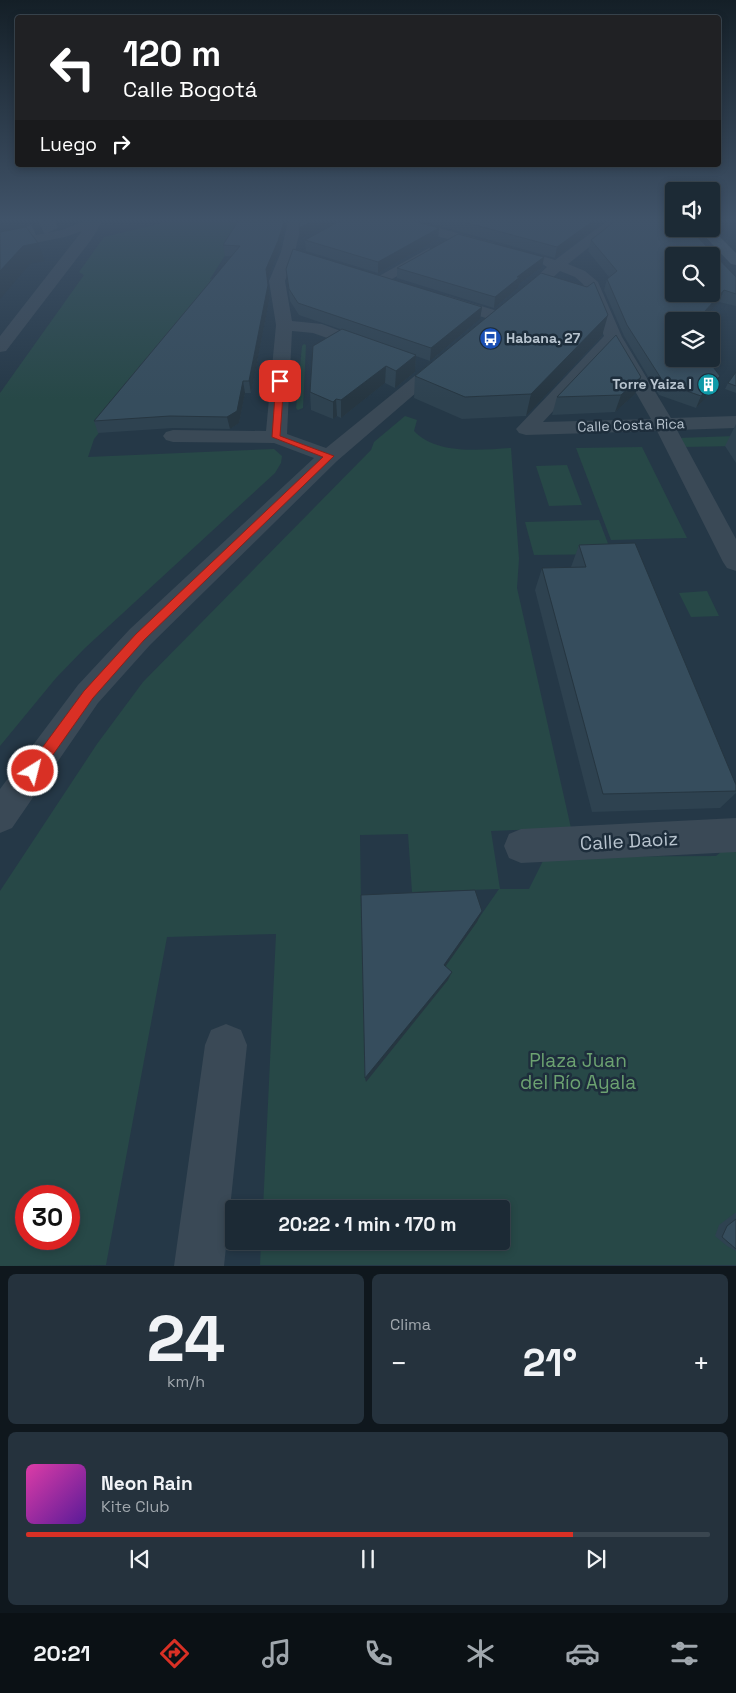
<!DOCTYPE html>
<html lang="es">
<meta charset="utf-8">
<style>
body{margin:0;font-family:"Space Grotesk",sans-serif;background:#25323d;color:#f1f3f6;height:100vh;display:flex;flex-direction:column;font-size:19px;white-space:nowrap}
*{box-sizing:border-box;margin:0}
p{font-size:16px;color:#a0a7ad}
.icon{flex:none;width:28px;height:28px;fill:none;stroke:currentColor;stroke-width:2;stroke-linecap:round;stroke-linejoin:round}
.map{position:relative;height:1266px;overflow:hidden}
.drawer{display:flex;flex-direction:column;gap:8px;padding:8px;background:#0f171d;flex:1}
.drawer>*{flex:none}
.hud{position:absolute;left:15px;top:15px;width:706px;height:152px;border-radius:5px;box-shadow:0 2px 8px #0003,0 0 0 1px #3a4650;background:#202124;color:#fff;overflow:hidden}
.tools{position:absolute;left:665px;top:182px;display:grid;gap:10px}
.tools a{display:grid;place-items:center;width:55px;height:55px;border-radius:5px;background:#1c2a35;box-shadow:0 2px 8px #0003,0 0 0 1px #3a4650;font-size:25px}
.speed{position:absolute;left:15px;top:1185px;display:flex;gap:10px;font-size:25px;font-weight:700;text-align:center}
.speed>*{display:grid;place-content:center;width:65px;height:65px;border-radius:50%;background:#1c2a35;box-shadow:0 2px 8px #0003,0 0 0 1px #3a4650;line-height:1}
.speed .limit{border:8px solid #d22;background:#fff;color:#111}
.pin{position:absolute;display:grid;place-items:center;width:42px;height:42px;color:#fff;margin:-21px;border-radius:10px;box-shadow:0 2px 8px #0006}
.me{position:absolute;width:55px;margin:-28px;rotate:36deg;stroke-linejoin:round;filter:drop-shadow(0 0 4px #0008)}
.turn{display:flex;align-items:center;gap:18px;height:105px;padding:0 25px;font-size:22px}
.turn .icon{width:65px;height:65px;stroke-width:2.5}
.turn b{display:block;font-size:35px;line-height:42px}
.then{display:flex;align-items:center;height:48px;padding:0 25px;background:#0003;gap:10px;font-size:19px}
.big{font-size:38px;font-weight:700;line-height:1.1}
.drawer .tile{flex:1;display:flex;flex-direction:column;justify-content:center;gap:8px;min-width:0;padding:0 18px;border-radius:8px;background:#25323d}
.drawer .dial{align-items:center;gap:0}
.dial b{font-size:65px;line-height:1}
.song{display:flex;align-items:center;gap:15px}
.cover{width:60px;height:60px;border-radius:8px;background:linear-gradient(135deg,hsl(320 70% 55%),hsl(270 70% 35%))}
.played{height:5px;border-radius:2px;background:linear-gradient(90deg,#d93025 80%,#3a4650 80%)}
.keys{display:flex;justify-content:space-around;direction:ltr}
.heat{display:flex;justify-content:space-between;align-items:center;font-size:28px;direction:ltr}
.drawer .tiles{flex:1;display:grid;gap:8px;grid-template-columns:1fr 1fr}
.tile:last-child{grid-column:span 2}
.trip{position:absolute;left:225px;top:1200px;width:285px;height:50px;border-radius:5px;background:#1c2a35;box-shadow:0 2px 8px #0003,0 0 0 1px #3a4650;font-weight:700;line-height:50px;text-align:center}
.tab-bar{display:flex;height:80px;justify-content:space-around;align-items:center;background:#0b1115;color:#a0a7ad}
.tab-bar .icon{width:35px;height:35px}
.tab-bar .active{color:#d93025}
.tab-bar b{font-size:22px;color:#f1f3f6}
.map>svg:first-child{display:block}
</style>
<div class="map">
<svg width="736" height="1266" viewBox="0 0 736 1266">
<rect width="100%" height="100%" fill="#253847"/>
<!-- green -->
<path fill="#274847" fill-rule="evenodd" d="M171,221L242,222L234,241L210,279L222,280L94,439L88,457L274,449L282,456L281,463L275,473L85,648L56,678L0,746V393L84,275L79,272L104,237Z
M304,344L306,345L303,408L298,410L296,408L302,346Z
M405,416L417,420L414,431C437,455 481,450 511,448L519,559L517,588L571,828L491,831L500,889H529L545,857L716,856L726,848H736V1265H260L261,1241H501V1209H263L276,934L167,937L106,1265L0,1266V891L97,744L143,682L371,450L374,442ZM408,834L412,892L499,889L440,974L361,906L360,835ZM26,1196H69V1239H26Z
M736,436V446L683,447L677,438Z
M642,447L687,538L611,540L576,448Z
M567,465L582,505L549,506L536,466Z
M599,520L612,554L534,555L525,522Z
M707,591L719,616L691,617L679,593Z"/>
<g fill="none" stroke-linecap="round" stroke-linejoin="round">
<!-- highway-tunnel -->
<path stroke="#3b4d5b" stroke-width="15" stroke-dasharray="15 8" stroke-linecap="butt" d="M0,248L55,221"/>
<!-- street -->
<path fill="#3a4956" fill-rule="evenodd" d="M84,221L102,222L91,240L6,351L0,352V336L82,231L65,237L0,250V242L62,230Z
M288,221H302L295,252L285,281L292,321L322,324L373,343L376,347L373,351L367,352L313,333L292,331L287,434L326,448L438,357H450L453,361L337,461L150,645L98,703L12,828L0,833V789L78,685L130,629L314,458L274,443L173,442L166,440L163,436L166,432L173,430L266,431L276,325L269,281L281,252Z
M390,221H413L494,243L496,246L489,250L391,224Z
M607,221H622L568,264L585,271L598,282L622,337L671,418L736,416V428L677,430L736,539V571L727,568L723,562L657,431L526,435L519,433L516,429L604,336L583,284L575,277L560,271L526,302H514L512,299L547,267L538,261L540,258L545,257L555,260ZM611,349L651,419L543,422Z
M429,248L436,252L434,255L385,283L380,285L372,280Z
M445,295L504,313L506,317L504,321L498,322L439,303L437,300L439,297Z
M736,818V852L521,863L509,858L504,846L509,834L521,829Z
M226,1024L241,1030L247,1045L224,1266H174L205,1045L211,1030Z"/>
<!-- secondary -->
<path fill="#475969" fill-rule="evenodd" d="M711,228L736,253V265L731,264L698,229Z"/>
</g>
<!-- wall -->
<path fill="#2e4250" d="M233,221H287L279,251L267,280L270,296L251,393H245L239,423L230,429L173,428L98,433L94,421L232,256H225L223,245L238,222H233Z
M422,221H594L592,231L555,258Z
M438,239L378,273L306,251L305,240Z
M591,240L736,277V306L719,302L702,321H674V359L715,388L696,408L659,395L624,336L604,290L607,279L609,277L588,251Z
M544,257L542,267L519,284L518,288L494,308L397,278V268Z
M286,269L482,307L480,319L430,361L416,356L415,372L395,388L385,383L341,418L337,416L333,419L311,410L310,392L340,329L299,315L290,301Z
M602,336L526,416L462,419L414,398L415,376Z
M736,372V393L725,389L728,383Z
M641,377L635,394L615,412L552,415L557,397Z
M736,424V463L725,446Z
M579,545L736,785V793L720,808L592,812L535,590L542,568L571,567Z
M735,1213H736V1251L727,1246L715,1236L719,1225Z"/>
<!-- shaded-wall -->
<path fill="#263641" d="M0,221H14L0,224Z
M284,221H287L279,251L267,280L266,269Z
M313,221H334L300,239L299,228Z
M593,221H594L592,231L555,258L557,247Z
M439,228L438,239L378,273V262Z
M38,243L45,261L30,264L0,299V271L23,246Z
M544,257L542,267L519,284L518,288L494,308L495,297L517,277Z
M268,285L270,296L251,393L249,381Z
M724,290L719,302L702,321H696Z
M482,307L480,319L430,361L431,348Z
M608,315L602,336L526,416L531,394Z
M416,355L415,372L395,388L396,371Z
M386,366L385,383L341,418V400Z
M720,376L715,388L696,408L701,396Z
M641,377L635,394L615,412L621,395Z
M243,381L245,393L239,423L230,429L227,417Z
M336,399L337,416L333,419V402Z
M482,911L477,922L440,974L444,965Z
M452,972L448,980L366,1082L365,1078Z"/>
<!-- building -->
<path fill="#364d5d" stroke="#263641" fill-rule="evenodd" d="M238,221H284L278,241L266,269L268,285L249,381H243L237,411L227,417L170,416L94,421L240,246L223,245Z
M300,221H313L299,228Z
M340,221H413L439,228L378,262L305,240Z
M460,221H593L557,247Z
M615,221H674V229H690L736,277V294L724,290L696,321H674V359H707L720,376L701,396L664,383L627,325L607,279L617,271L591,240ZM674,256H711V294H674Z
M26,227L38,243L23,246L0,271V232Z
M458,234L544,257L517,277H520L495,297L397,268Z
M293,249L482,307L431,348L298,303L289,289L286,269Z
M541,273L587,287L594,282L608,315L531,394L465,397L415,376Z
M342,329L416,355L396,371L386,366L341,400L336,399L333,402L310,392L313,346Z
M616,335L641,377L621,395L557,397Z
M736,372V386L728,383Z
M635,543L736,785V791L603,794L542,568L586,567L579,545Z
M475,890L482,911L444,965L452,972L365,1078L361,895Z
M736,1219V1249L722,1237L727,1226Z"/>
<!-- sky -->
<linearGradient id="sky" x2="0" y2="1"><stop stop-color="#141f27"/><stop offset="0.55" stop-color="#405369"/><stop offset="1" stop-color="#405369" stop-opacity="0"/></linearGradient>
<rect width="736" height="399" fill="url(#sky)"/>
<!-- route -->
<path fill="#d93025" stroke="#8d1f18" d="M280,379L284,381L280,436L334,456L144,640L93,698L38,776L33,777L28,776L26,771L28,767L84,691L136,634L323,457L272,437L276,381Z"/>
<!-- icons -->
<defs>
<symbol id="bus-disc" viewBox="-11 -11 22 22"><circle r="9.5" fill="#1a4fb4" stroke="#1e2e3c"/><path d="M-5-6H5V4H4V6H2V4H-2V6H-4V4H-5ZM-3.5-4V0h7V-4ZM-3.5 1.2v1.5H-2V1.2ZM2 1.2v1.5H3.5V1.2Z" fill="#fff"/></symbol>
<symbol id="building-disc" viewBox="-11 -11 22 22"><circle r="9.5" fill="#0f9aa8" stroke="#1e2e3c"/><path d="M-4-6H4V6H1V3H-1V6H-4ZM-2.5-4.3h1.7v1.8h-1.7ZM.8-4.3h1.7v1.8H.8ZM-2.5-1h1.7V.8h-1.7ZM.8-1h1.7V.8H.8Z" fill="#fff"/></symbol>
</defs>
<g fill-rule="evenodd">
<use href="#bus-disc" x="478" y="326" width="25" height="25"/>
<use href="#building-disc" x="696" y="372" width="25" height="25"/>
</g>
<g text-anchor="middle" dominant-baseline="central" stroke-width="5" stroke-linejoin="round" paint-order="stroke">
<!-- far-poi labels -->
<g font-size="14" font-weight="bold" fill="#b8c4cf" stroke="#1e2e3c" text-anchor="start">
<text x="506" y="338">Habana, 27</text>
<text x="692" y="384" text-anchor="end">Torre Yaiza I</text>
</g>
<!-- far-street labels -->
<g font-size="14" fill="#b8c4cf" stroke="#1e2e3c">
<text transform="translate(631 425) rotate(-2)">Calle Costa Rica</text>
</g>
<!-- near-street labels -->
<g font-size="19" fill="#b8c4cf" stroke="#1e2e3c">
<text transform="translate(629 841) rotate(-3)">Calle Daoiz</text>
</g>
<!-- near-park labels -->
<g font-size="19" fill="#6ca271" stroke="#1e2e3c">
<text x="578" y="1060">Plaza Juan<tspan x="578" dy="22">del Río Ayala</tspan></text>
</g>
</g>
</svg>
<div class="tools">
<a><svg class="icon" aria-label="sound" viewBox="0 0 24 24"><path d="M4 9h4l5-4v14l-5-4H4zM17 9q2 3 0 6"/></svg></a>
<a><svg class="icon" aria-label="search" viewBox="0 0 24 24"><circle cx="10" cy="10" r="6"/><path d="M15 15l6 6"/></svg></a>
<a><svg class="icon" aria-label="layers" viewBox="0 0 24 24"><path d="M12 4l9 5-9 5-9-5zM3 14l9 5 9-5"/></svg></a>
</div>
<div class="speed"><div class="limit">30</div></div>
<div class="pin" style="left:280px;top:381px;background:#d93025"><svg class="icon" aria-label="arrive" viewBox="0 0 24 24"><path d="M6 21V4h12l-3 4 3 4H6"/></svg></div>
<svg class="me" style="left:33px;top:771px" viewBox="-20 -20 40 40"><circle r="17" fill="#d93025" stroke="#fff" stroke-width="3"/><path d="M0-11L8 9 0 5-8 9z" fill="#fff"/></svg>
<div class="trip">20:22 · 1 min · 170 m</div>
<div class="hud">
<div class="turn"><svg class="icon" aria-label="left" viewBox="0 0 24 24"><path d="M17 20v-9H6M10 6l-5 5 5 5"/></svg><div><b>120 m</b>Calle Bogotá</div></div>
<div class="then">Luego<svg class="icon" aria-label="right" viewBox="0 0 24 24"><path d="M7 20v-9h11M14 6l5 5-5 5"/></svg></div>
</div>
</div>
<section class="drawer">
<div class="tiles">
<div class="tile dial"><b>24</b><p>km/h</p></div>
<div class="tile"><p>Clima</p>
<div class="heat"><a>−</a><b class="big">21°</b><a>+</a></div>
</div>
<div class="tile">
<div class="song"><i class="cover"></i><div><b>Neon Rain</b><p>Kite Club</p></div></div>
<div class="played"></div>
<div class="keys"><svg class="icon" aria-label="previous" viewBox="0 0 24 24"><path d="M18 5L8 12l10 7zM5 5v14"/></svg><svg class="icon" aria-label="pause" viewBox="0 0 24 24"><path d="M8 5v14M16 5v14"/></svg><svg class="icon" aria-label="next" viewBox="0 0 24 24"><path d="M6 5l10 7-10 7zM19 5v14"/></svg></div>
</div>
</div>
</section>
<nav class="tab-bar">
<b>20:21</b>
<svg class="icon active" aria-label="directions" viewBox="0 0 24 24"><path d="M12 3l9 9-9 9-9-9zM9 14v-3h6M13 9l2 2-2 2"/></svg>
<svg class="icon" aria-label="music" viewBox="0 0 24 24"><path d="M9 18V5l10-2v13"/><circle cx="6" cy="18" r="3"/><circle cx="16" cy="16" r="3"/></svg>
<svg class="icon" aria-label="phone" viewBox="0 0 24 24"><path d="M5 4h4l2 5-3 2q2 4 5 5l2-3 5 2v4C11 20 4 13 5 4z"/></svg>
<svg class="icon" aria-label="climate" viewBox="0 0 24 24"><path d="M12 3v18M4 7l16 10M4 17L20 7"/></svg>
<svg class="icon" aria-label="car" viewBox="0 0 24 24"><path d="M5 17H2v-5l4-1 3-4h7l3 4 3 1v5h-3M9 17h6M6 11h13"/><circle cx="7" cy="17" r="2"/><circle cx="17" cy="17" r="2"/></svg>
<svg class="icon" aria-label="filters" viewBox="0 0 24 24"><path d="M4 7h16M4 17h16"/><circle cx="9" cy="7" r="2"/><circle cx="15" cy="17" r="2"/></svg>
</nav>
